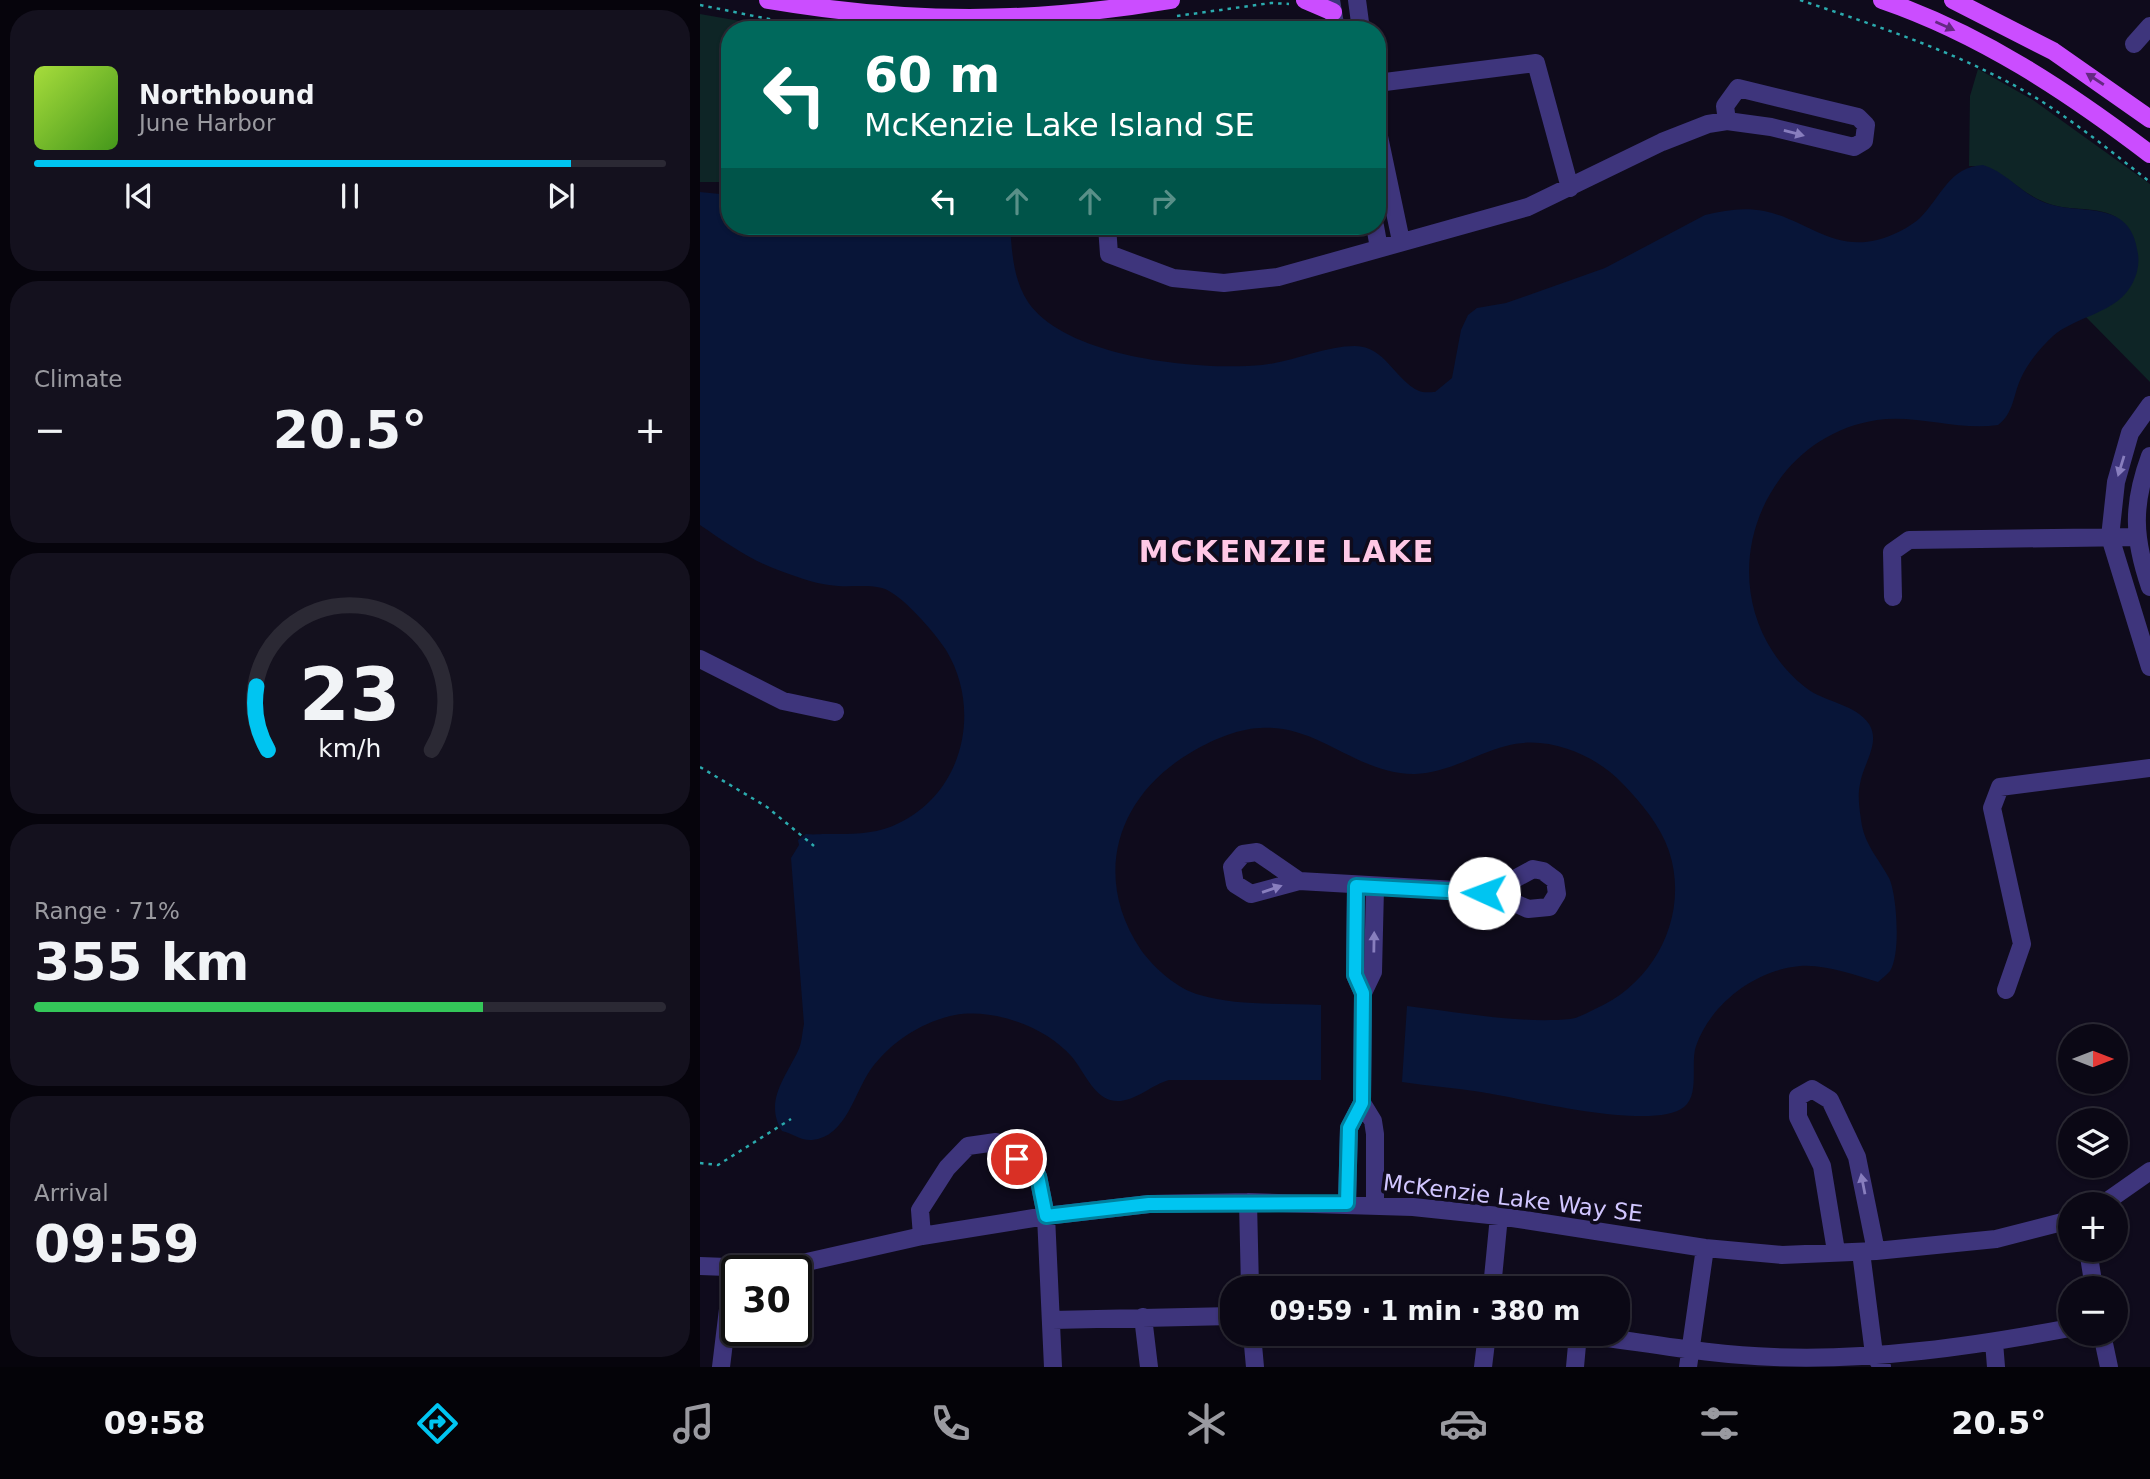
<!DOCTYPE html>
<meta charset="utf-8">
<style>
body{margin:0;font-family:"DejaVu Sans",sans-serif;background:#14111e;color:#f1f3f6;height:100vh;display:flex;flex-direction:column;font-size:26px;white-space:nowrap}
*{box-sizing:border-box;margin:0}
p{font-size:23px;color:#9a9aa0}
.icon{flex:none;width:38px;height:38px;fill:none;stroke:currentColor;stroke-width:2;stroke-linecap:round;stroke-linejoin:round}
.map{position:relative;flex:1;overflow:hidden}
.drawer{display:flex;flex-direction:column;gap:10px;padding:10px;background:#06040c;width:700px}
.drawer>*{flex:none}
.banner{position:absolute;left:21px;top:21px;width:665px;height:214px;border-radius:28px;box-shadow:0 2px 5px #0004,0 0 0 2px #2b2934;background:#00695c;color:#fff;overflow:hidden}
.needle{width:46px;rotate:90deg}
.buttons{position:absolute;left:1358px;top:1024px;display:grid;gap:14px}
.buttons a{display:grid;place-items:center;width:70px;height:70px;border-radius:50%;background:#0b0815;box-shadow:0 2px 5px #0004,0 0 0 2px #2b2934;font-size:35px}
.speed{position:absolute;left:21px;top:1255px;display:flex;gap:14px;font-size:35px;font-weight:700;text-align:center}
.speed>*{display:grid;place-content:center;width:91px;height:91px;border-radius:50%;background:#0b0815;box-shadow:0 2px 5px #0004,0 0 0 2px #2b2934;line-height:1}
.speed .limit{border:4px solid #111;border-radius:10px;background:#fff;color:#111}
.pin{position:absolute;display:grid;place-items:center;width:60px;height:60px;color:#fff;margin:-30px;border:4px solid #fff;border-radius:50%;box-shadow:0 2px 7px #0007}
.me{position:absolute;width:77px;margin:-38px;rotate:272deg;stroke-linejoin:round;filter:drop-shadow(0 0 5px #0008)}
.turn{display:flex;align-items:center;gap:24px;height:147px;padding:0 28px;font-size:32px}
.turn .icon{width:91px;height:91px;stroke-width:2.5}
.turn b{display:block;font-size:49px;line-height:60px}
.lanes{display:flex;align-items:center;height:66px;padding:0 28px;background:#0003;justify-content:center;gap:35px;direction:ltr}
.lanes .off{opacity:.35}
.big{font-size:52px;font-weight:800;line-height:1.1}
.drawer .card{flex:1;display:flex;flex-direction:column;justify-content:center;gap:10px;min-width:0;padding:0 24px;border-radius:28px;background:#14111e}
.drawer .dial{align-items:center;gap:0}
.dial svg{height:182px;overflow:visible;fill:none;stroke:#2b2934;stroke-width:7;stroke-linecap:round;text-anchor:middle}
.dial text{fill:#f1f3f6;stroke:none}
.song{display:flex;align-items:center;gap:21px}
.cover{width:84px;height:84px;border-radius:10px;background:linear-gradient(135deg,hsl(80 70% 55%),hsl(100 70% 35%))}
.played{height:7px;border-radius:4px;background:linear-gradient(90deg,#00c5f1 85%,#2b2934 85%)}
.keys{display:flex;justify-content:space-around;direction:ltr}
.heat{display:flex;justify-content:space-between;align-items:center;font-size:38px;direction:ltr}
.charge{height:10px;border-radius:5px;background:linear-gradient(90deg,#34c759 71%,#2b2934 0)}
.trip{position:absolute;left:520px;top:1276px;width:410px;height:70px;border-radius:28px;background:#0b0815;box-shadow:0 2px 5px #0004,0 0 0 2px #2b2934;font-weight:800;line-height:70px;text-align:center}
.tab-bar{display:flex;height:112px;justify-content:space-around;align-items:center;background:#040308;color:#9a9aa0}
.tab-bar .icon{width:49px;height:49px}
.tab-bar .current{color:#00c5f1}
.tab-bar b{font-size:32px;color:#f1f3f6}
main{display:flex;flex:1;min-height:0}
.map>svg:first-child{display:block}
</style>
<main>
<section class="drawer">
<div class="card">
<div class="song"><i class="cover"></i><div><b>Northbound</b><p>June Harbor</p></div></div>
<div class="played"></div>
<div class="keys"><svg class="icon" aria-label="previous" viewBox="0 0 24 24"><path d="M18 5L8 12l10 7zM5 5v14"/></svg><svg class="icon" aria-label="pause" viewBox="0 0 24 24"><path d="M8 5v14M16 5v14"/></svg><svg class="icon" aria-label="next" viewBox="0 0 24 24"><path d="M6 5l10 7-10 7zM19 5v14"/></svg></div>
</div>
<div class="card"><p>Climate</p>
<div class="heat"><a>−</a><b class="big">20.5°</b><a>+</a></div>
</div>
<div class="card dial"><svg viewBox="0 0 100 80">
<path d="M14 69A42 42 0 1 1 86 69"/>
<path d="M14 69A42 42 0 0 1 9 41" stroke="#00c5f1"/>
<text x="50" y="56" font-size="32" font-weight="700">23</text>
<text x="50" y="72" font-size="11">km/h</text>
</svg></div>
<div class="card"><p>Range · 71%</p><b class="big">355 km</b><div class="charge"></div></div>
<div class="card"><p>Arrival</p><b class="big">09:59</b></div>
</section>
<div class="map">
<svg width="1450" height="1367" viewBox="0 0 1450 1367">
<rect width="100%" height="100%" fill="#0f0b1c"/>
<!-- green -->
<path fill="#0e2526" d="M0,14L91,30H30V182H0Z
M1278,69L1333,100L1450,184V382L1385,316L1410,305L1416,217C1392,204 1366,213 1342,201C1316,190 1299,164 1269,166L1270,96Z"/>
<!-- water -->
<path fill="#081538" d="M1283,165C1306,172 1320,192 1341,201C1378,218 1431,195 1438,254C1440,268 1435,282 1426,293C1408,314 1374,318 1353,336C1340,348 1328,363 1321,378C1313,395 1314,413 1298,425C1258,431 1217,414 1177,420C1070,436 1014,562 1073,652C1082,666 1095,680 1109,690C1127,702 1156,705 1169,724C1181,743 1163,764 1160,784C1157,797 1160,813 1162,826C1166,846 1180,861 1189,878C1197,894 1201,955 1190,971C1187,975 1182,978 1178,982C1155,975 1125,964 1100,966C1056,970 1011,1003 996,1046C990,1063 1000,1095 984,1107C953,1132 821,1098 781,1092C755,1088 729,1086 702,1082L707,1006C758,1012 820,1024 870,1019C879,1018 888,1012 895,1009C955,983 990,915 969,851C960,825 942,804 923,784C896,755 847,734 806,746C775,754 748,773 715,774C658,775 617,723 560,728C536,729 510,741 490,753C416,797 392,877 441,950C454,968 477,989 500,995C537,1006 581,1003 621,1005V1080H469C450,1085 431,1106 410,1100C393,1095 383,1070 372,1057C346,1027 294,1008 255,1015C221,1022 191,1042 171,1069C154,1093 146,1137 112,1140C101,1141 92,1133 82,1131C64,1102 85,1078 98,1051C102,1043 102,1033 104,1024L91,858L99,845L98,840L106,834C114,835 119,834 126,834C152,834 176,835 199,823C264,792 282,709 246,650C236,634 201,593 182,588C165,584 147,588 129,585C113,583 94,576 78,570C50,560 25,542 0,525V192L30,195V226H182L214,231L233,226H310C312,252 313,279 328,302C366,358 500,371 562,365C593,362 624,346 655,346C685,346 695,380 719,391C723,393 731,392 735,392L752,378L761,330L768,315L777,308L806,303L905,268L1005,215C1025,210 1044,207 1064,211C1105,219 1131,251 1177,240C1191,237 1210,227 1220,218C1242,196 1249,167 1283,165Z"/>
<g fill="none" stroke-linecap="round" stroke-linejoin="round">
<!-- path -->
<path stroke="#2babae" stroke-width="2.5" stroke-dasharray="3.5 5" stroke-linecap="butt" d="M1100,0C1180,27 1260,53 1333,96C1374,121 1412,152 1450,182
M0,5L123,30
M477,16L571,3L589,4
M0,767L67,807L114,846
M0,1163L18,1165L91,1119"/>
<!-- minor -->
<path stroke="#3e357c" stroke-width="18" d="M631,0L636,30
M657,0L661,30
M1434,44L1450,26
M677,83L836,63L870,188
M677,127L701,241
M407,226L409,254L473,278L524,283L578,277L828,207L962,142L1008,124L1027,121L1071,127L1154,147L1164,141L1166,125L1158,117L1038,88L1025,106L1027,121
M675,226L679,248
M1450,405L1430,433L1416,482L1410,537L1450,667
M1450,456C1432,505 1433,537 1450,587
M1193,597L1192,552L1209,540L1436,537
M0,659L83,701L135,712
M833,869L843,871L855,880L857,894L849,907L828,909L791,892Z
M599,881L557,852L543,854L532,867L535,884L551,894L599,881L791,892
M656,886L655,975L663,993L662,1103L673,1121L675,1134V1204
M1306,990L1322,944L1292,808L1300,787L1450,768
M663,993L673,972L675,888
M548,1202L550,1288
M647,1203L649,1128L662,1103
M1403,1204L1450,1171
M222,1236L220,1210L247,1168L268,1146L296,1142L338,1176L346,1216L353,1367
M1388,1250L1394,1288
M1136,1251L1122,1166L1098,1117V1097L1112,1089L1130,1100L1157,1157L1176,1251
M1161,1252L1174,1354L1182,1367
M0,1266L54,1268L98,1264L222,1236L346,1216L449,1204L548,1202L713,1207L799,1216L1005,1248L1082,1255L1176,1251L1296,1239L1370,1220
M792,1288L799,1216
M443,1317L449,1367
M352,1320L532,1316
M552,1334L555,1367
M878,1334C943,1342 1008,1355 1074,1357C1172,1361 1274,1346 1370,1328
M1402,1334L1409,1367
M1294,1342L1296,1367
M21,1367L33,1268
M783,1367L787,1334
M875,1367L878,1334
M988,1367L1005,1248"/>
<!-- major -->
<path stroke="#cb4dff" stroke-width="18" d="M68,0C210,24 329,24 471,0
M605,0L633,12
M1182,0C1281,34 1367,91 1450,154
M1253,0L1353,51L1450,119"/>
</g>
<!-- one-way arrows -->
<defs><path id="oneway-solid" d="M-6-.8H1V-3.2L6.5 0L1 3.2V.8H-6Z" transform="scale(1.75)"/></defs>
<g fill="#642982">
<use href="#oneway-solid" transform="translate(1245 26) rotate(24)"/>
<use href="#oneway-solid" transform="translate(1395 79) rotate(-147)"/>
</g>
<g fill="#887ebe">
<use href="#oneway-solid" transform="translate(1094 133) rotate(15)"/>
<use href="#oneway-solid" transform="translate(1421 466) rotate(107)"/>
<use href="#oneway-solid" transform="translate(572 889) rotate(-19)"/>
<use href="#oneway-solid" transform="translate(674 942) rotate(-89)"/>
<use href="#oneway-solid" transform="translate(1163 1184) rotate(-101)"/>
</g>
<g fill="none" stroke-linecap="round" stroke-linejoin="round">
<defs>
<path id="route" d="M317,1159L338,1176L346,1216L449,1204L647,1203L649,1128L662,1103L663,993L655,975L656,886L784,893"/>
</defs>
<!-- route casing -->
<use href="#route" stroke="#00809d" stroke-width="18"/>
<!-- route -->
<use href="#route" stroke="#00c5f1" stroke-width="12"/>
</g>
<g text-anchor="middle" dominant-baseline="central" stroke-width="7" stroke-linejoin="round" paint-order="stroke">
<!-- street labels -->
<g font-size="23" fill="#d1c6ff" stroke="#0f0b1c">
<text transform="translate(813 1198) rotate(7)">McKenzie Lake Way SE</text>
</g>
<!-- district labels -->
<g font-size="30" font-weight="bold" letter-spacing="2" fill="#ffc8e6" stroke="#0f0b1c">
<text x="587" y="551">MCKENZIE LAKE</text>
</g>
</g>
</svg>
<div class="buttons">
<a><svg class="needle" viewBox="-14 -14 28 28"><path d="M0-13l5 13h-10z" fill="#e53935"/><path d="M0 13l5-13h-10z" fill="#9a9aa0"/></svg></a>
<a><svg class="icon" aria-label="layers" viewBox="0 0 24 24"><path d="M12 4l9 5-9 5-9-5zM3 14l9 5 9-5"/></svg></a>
<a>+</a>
<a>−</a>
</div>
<div class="speed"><div class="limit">30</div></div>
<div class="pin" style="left:317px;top:1159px;background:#d93025"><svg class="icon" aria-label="arrive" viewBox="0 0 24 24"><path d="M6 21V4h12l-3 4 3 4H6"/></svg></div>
<svg class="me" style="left:784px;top:893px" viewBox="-20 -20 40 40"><circle r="19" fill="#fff"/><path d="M0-13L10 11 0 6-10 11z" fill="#00c5f1"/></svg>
<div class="trip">09:59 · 1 min · 380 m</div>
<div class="banner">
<div class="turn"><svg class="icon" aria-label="left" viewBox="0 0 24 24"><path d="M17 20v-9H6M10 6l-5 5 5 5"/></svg><div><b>60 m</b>McKenzie Lake Island SE</div></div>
<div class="lanes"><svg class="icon" aria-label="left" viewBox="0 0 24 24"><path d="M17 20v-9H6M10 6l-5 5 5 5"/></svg><svg class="icon off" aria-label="ahead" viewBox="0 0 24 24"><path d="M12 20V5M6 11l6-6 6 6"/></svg><svg class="icon off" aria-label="ahead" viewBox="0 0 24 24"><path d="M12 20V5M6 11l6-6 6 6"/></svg><svg class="icon off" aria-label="right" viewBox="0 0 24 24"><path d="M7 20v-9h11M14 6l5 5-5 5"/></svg></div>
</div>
</div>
</main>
<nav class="tab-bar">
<b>09:58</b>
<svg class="icon current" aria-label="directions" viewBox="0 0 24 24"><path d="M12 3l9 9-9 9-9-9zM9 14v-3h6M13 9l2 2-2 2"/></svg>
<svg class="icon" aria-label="music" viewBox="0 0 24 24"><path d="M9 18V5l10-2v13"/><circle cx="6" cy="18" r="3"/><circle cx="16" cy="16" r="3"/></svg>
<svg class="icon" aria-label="phone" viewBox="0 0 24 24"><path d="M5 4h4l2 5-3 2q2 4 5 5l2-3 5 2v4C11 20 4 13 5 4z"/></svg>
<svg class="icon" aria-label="climate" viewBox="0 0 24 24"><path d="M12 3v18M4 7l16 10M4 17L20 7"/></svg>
<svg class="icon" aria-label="car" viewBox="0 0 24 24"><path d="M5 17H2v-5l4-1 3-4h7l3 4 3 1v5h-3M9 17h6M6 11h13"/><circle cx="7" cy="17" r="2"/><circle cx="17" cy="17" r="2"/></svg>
<svg class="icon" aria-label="filters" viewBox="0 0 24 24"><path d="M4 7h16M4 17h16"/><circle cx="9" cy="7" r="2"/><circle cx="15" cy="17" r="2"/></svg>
<b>20.5°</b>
</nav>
